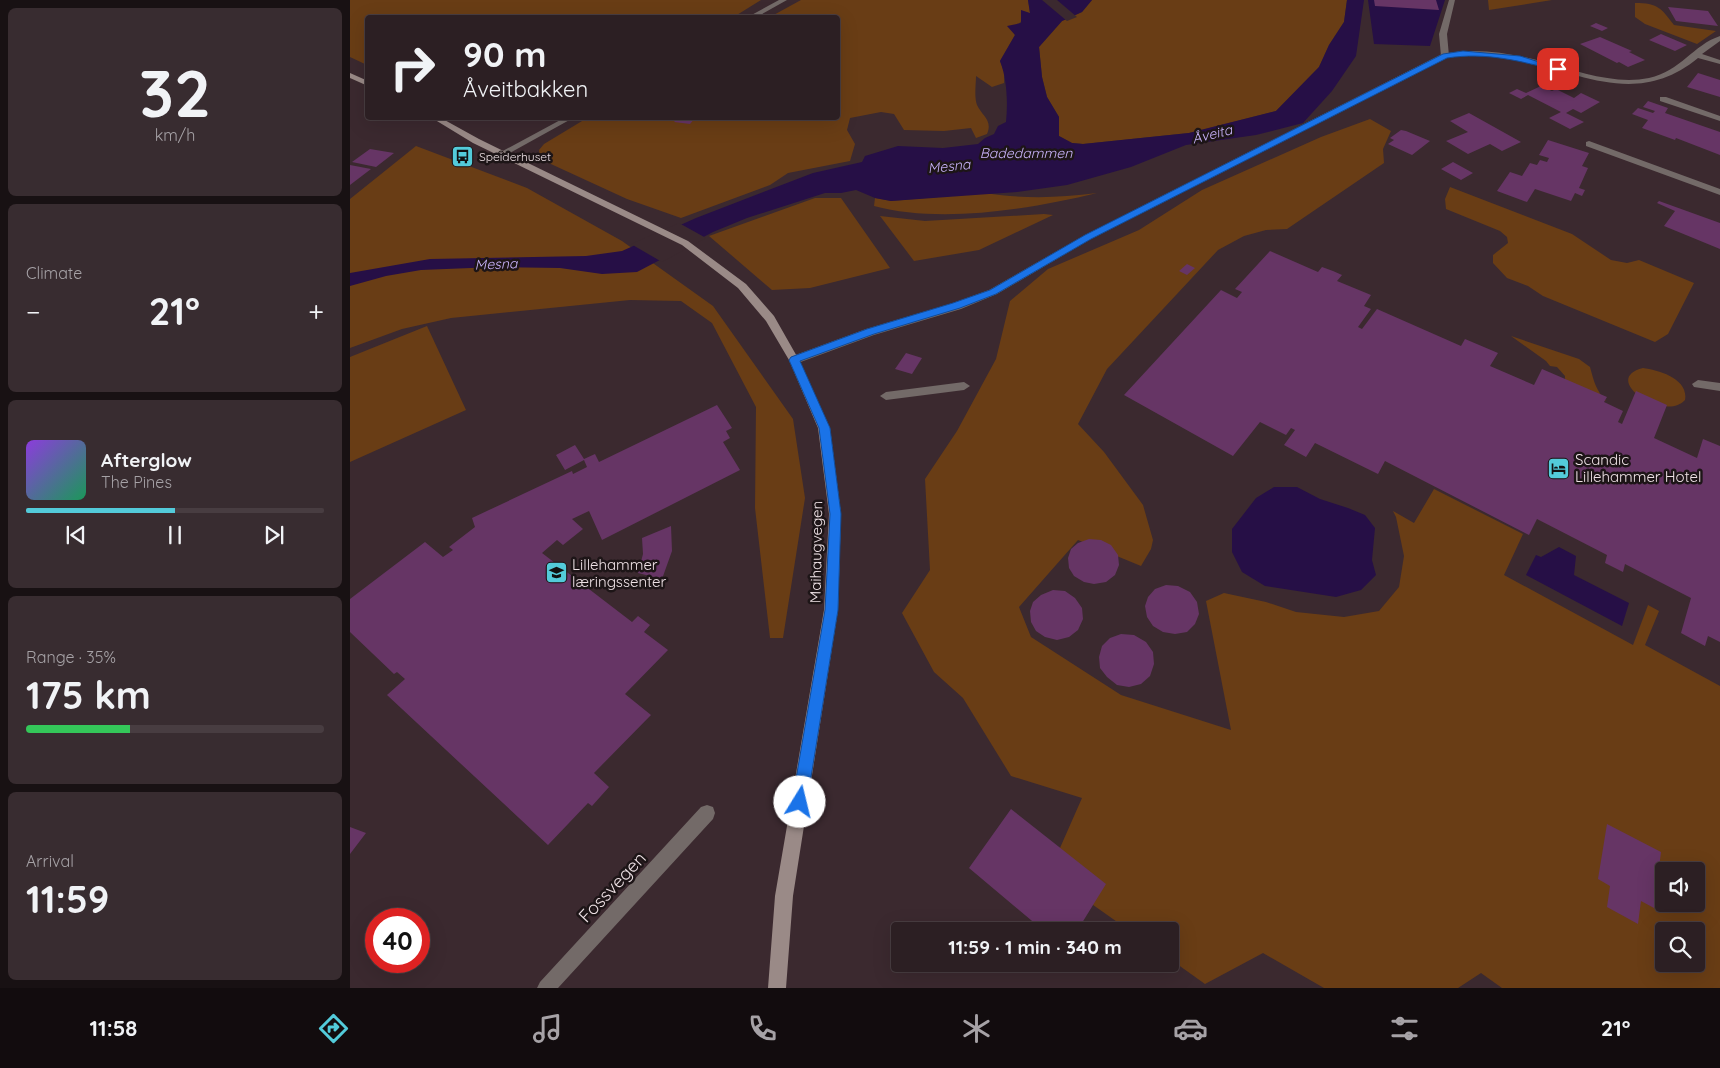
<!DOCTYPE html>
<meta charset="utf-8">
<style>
body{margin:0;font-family:Quicksand,sans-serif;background:#382c30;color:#f1f3f6;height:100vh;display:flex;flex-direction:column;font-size:19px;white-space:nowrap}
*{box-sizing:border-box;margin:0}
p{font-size:16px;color:#a6a2a6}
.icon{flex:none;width:28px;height:28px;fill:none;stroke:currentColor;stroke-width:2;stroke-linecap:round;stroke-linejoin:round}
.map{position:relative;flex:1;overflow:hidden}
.details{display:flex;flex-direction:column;gap:8px;padding:8px;background:#181113;width:350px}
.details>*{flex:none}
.guide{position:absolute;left:15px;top:15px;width:475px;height:105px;border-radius:5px;box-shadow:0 5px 20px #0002,0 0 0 1px #483d41;background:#2c1f23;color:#f1f3f6;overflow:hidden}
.controls{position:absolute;left:1305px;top:862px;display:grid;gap:10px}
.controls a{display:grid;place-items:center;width:50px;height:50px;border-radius:5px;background:#2c1f23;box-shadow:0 5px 20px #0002,0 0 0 1px #483d41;font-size:25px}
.speed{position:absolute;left:15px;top:908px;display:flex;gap:10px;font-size:25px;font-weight:700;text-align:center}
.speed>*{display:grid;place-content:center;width:65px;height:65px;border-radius:50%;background:#2c1f23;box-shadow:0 5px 20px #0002,0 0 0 1px #483d41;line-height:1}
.speed .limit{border:8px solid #d22;background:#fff;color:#111}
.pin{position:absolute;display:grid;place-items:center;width:42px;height:42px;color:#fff;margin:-21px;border-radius:10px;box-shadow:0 2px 8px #0006}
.me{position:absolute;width:55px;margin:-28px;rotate:9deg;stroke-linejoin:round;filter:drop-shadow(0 0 4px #0008)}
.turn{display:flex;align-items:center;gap:18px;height:105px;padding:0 15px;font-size:22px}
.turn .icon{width:65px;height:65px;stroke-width:2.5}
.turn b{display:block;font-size:35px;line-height:42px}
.big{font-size:38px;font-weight:800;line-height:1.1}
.details .widget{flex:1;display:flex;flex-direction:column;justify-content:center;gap:8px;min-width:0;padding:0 18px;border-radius:8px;background:#382c30}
.details .dial{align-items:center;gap:0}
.dial b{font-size:65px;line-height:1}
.song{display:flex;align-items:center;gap:15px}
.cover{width:60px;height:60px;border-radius:8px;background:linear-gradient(135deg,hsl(270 70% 55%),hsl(150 70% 35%))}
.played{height:5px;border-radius:2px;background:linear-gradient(90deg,#53cbda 50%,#483d41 50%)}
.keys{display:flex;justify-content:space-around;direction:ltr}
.heat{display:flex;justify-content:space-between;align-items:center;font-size:28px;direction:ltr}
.charge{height:8px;border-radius:4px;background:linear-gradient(90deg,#34c759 35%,#483d41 0)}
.trip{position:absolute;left:541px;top:922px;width:288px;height:50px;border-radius:5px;background:#2c1f23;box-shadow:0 5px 20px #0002,0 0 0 1px #483d41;font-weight:800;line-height:50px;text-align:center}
.dock{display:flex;height:80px;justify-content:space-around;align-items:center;background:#120c0e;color:#a6a2a6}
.dock .icon{width:35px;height:35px}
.dock .on{color:#53cbda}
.dock b{font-size:22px;color:#f1f3f6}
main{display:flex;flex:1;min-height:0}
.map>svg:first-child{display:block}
</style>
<main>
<section class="details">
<div class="widget dial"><b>32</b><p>km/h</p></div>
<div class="widget"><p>Climate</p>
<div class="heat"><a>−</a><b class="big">21°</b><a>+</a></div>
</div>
<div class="widget">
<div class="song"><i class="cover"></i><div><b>Afterglow</b><p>The Pines</p></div></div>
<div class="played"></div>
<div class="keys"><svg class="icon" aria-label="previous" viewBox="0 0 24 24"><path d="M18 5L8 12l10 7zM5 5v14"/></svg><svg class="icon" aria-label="pause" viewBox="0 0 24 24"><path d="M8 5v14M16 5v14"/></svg><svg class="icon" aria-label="next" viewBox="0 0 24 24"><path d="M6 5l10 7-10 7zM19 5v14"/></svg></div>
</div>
<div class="widget"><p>Range · 35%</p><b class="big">175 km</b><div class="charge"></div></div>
<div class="widget"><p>Arrival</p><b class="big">11:59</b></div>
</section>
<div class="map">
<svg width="1370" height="988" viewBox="0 0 1370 988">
<rect width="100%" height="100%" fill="#3b292f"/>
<!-- green -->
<path fill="#693d15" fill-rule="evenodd" d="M0,0H411L382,18H18L17,65L0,57Z
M451,0H678L680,13L662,30L665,35L650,61L654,71V83L642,87L626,76C626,84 624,97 627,105C632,116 643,120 637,134L626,138L621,128L594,131L554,130L544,114L531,112L500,118L497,130L505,144L500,161L438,173L420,185L331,218L277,199L190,159L189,150L194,144L237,118H488V18L420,17Z
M742,0H997L994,22L979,45L969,67L926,111L839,133L733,144L722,143L709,136V117L697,97L692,77L689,47L712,21L732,12Z
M1138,0H1202L1139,10Z
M1285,3C1308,3 1311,8 1324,25L1366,31L1347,44L1295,24L1285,17Z
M1020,119L1041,131L1033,149L1034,163L937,229L916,230L894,236L868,250L757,369L728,424L754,452L793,505L803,540L801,549L791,566L728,540L669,607L681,637L771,695L881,730L856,601L874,593L916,602L946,612L994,617L1029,611L1049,587L1054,556L1046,517L1043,511L1064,523L1084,489L1173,534L1154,575L1283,645L1298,605L1309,611L1295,645L1370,686V988H1152L1131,973L1108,988H974L913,953L855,984L820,959V931H780L719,888L706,857L732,798L661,776L613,698L584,672L552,613L580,570L575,479L607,431L646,359L660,301L698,269L789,230L852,190L971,137ZM1314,871H1346V904H1314ZM1314,931H1346V964H1314Z
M66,146L177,188L272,241L363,306L443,419L455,498L433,638H420L405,508L406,407L362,323L331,301L280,300L101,318L52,329L0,348V199Z
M1100,187L1222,234L1261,260L1277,263L1289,260L1344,283L1318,334L1305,342L1193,296L1178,286L1157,278L1143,263V255L1158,243L1157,237L1150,231L1096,209L1095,199Z
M635,193C675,199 707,198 747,193C681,209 591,224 524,206L525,198L541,201Z
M465,198H491L540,268L460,288L422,290L359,236Z
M694,214L703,215L629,250L564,261L530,216L575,221Z
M77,326L116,410L0,462V357Z
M1161,336L1229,359L1240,367C1244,382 1246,390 1256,401L1215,383V376L1207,367L1200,366L1196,361Z
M1293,368C1309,370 1339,379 1335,400C1315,423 1249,379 1293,368Z"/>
<!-- water -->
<path fill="#260f46" d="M678,0H742L732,12L712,21L689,47L692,77L697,97L709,117V136L722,143L733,144L839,133L926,111L969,67L979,45L994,22L997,0H1014L1006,56L982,91L953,123L906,135L836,145L781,167L717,185L667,192L541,201L525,198L506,190L491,193H475L397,218L363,232L287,272L252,274L210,268L146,267L71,270L36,276L0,286V273L80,259L236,256L272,251L346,218L463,173L512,162L515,156L548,146L593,148L628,144L635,138L644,134L648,126L656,122C658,102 657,79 650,61L665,35L657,26L671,23V10L680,13Z
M1018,0H1095L1080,46L1024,44Z
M924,487H947L970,499L998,508L1015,515L1025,528L1022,560L1026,575L1011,590L986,597L915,586L892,572L882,552V529L906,498Z
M1209,547L1226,556L1224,575L1279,603L1272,626L1176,575L1186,555L1191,557Z"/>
<!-- pier -->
<path fill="#3b292f" d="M692,0H707L727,17L717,21Z
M329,223L356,238L312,262L281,244Z"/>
<!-- building -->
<path fill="#663565" d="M1024,0H1086L1089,10L1025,6Z
M1318,7L1358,11L1368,26L1326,21Z
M1246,23L1258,28L1252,31L1240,26Z
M1311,34L1337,45L1325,51L1299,40Z
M1250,37L1282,51L1279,52L1295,60L1278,67L1269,62L1267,63L1230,44Z
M1348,73L1370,80V97L1337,87Z
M1191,86L1202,91L1206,89L1224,98L1231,93L1250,102L1231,113L1223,109L1216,113L1234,122L1220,129L1199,118L1211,112L1178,95L1171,99L1159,93L1167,89L1176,93Z
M1298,101L1318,108L1315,113L1370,132V155L1326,138L1325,140L1292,128L1298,120L1282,114L1288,108L1303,113L1305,111L1293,107Z
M1119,113L1171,142L1152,151L1140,144L1118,154L1096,141L1118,132L1100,121Z
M328,118H345L340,124L324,122Z
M1051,130L1056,131L1080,141L1062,155L1038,144L1044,140L1040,138Z
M1198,140L1239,153L1232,166L1238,168L1229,188L1235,190L1232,196L1225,193L1221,201L1185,189L1177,202L1147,191L1160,172L1172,176L1180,163L1187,165L1190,160L1197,162L1199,158L1189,155Z
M20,149L44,153L26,167L2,162Z
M1103,162L1123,173L1111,180L1091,169Z
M0,165L21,169L0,185Z
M1309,201L1370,223V249L1314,226L1325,211L1307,203Z
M920,251L968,272L972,267L983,271L992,275L987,281L1021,295L1014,306L1021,309L1008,327L1012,329L1027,309L1111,346L1115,339L1148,353L1140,366L1184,385L1192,369L1257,397L1254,402L1273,411L1268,422L1272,424L1286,391L1317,405L1304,438L1347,458L1353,439L1370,446V642L1358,636L1355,646L1331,633L1341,598L1275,564L1273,572L1255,563L1257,555L1187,519L1179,535L1035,461L1028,474L965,443L956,457L934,445L945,430L941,428L936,435L910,422L883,456L774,395L871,290L887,298L892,292L885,289Z
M837,264L845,268L837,275L829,271Z
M556,353L572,358L562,374L545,369Z
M367,405L382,428L376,431L380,438L373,442L390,470L252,540L239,511L222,519L233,529L213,545L207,540L192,553L282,622L288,616L300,625L294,632L318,650L275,694L301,715L244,773L259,787L242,806L238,803L198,845L37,695L55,679L47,672L44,674L0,632V599L75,542L93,557L103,550L99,547L125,527L122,518L222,471L223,474L237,467L234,460L215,470L206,455L225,445L234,459L245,454L249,462Z
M321,526L322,551L312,579L288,573L293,554L292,538Z
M739,539L751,540L761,545L768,555L769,565L765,575L756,582L744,584L734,582L724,576L719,568L718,558L721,549L728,543Z
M816,585L828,586L840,592L847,602L849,614L845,624L837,632L825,634L813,632L803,626L797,617L795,606L798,597L805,589Z
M703,590L715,591L725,598L732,608L733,619L728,630L719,637L707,640L695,637L686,631L681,622L680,611L683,602L691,595Z
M771,634L784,635L796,642L803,652L804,664L800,676L791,684L779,687L767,685L757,677L750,668L749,657L752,646L760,638Z
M661,809L756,884L727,931H694L619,868Z
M1257,824L1311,852L1304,908L1291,901L1288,924L1257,907L1260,886L1248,879Z
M0,827L16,833L0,854Z"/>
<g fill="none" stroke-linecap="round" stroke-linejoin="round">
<!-- lane -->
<path fill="#736a68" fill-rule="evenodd" d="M1099,0H1105L1097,34L1099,56L1095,58L1091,56L1089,34Z
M1239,141L1370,189V195L1236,146V142Z
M1348,380L1370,383V391L1344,387L1342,384Z
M614,382L620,386L614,390L536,400L530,396L536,392Z"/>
<!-- street -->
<path fill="#736a68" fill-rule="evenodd" d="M429,0H437L405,18H396Z
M1370,36V41L1352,54L1370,60V64L1348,58C1286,109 1229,71 1162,59C1140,55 1119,55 1097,58L741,239L647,294L611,309L524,335L448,363H440L439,360L440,357L516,329L603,303L639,290L735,235L1092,54C1126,47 1161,53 1194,62C1227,71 1264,85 1299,78C1331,71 1343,45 1370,36Z
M1310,97H1316L1370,116V121L1310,101Z
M214,118H223L156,155L149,153Z
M357,805L363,807L365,813L363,819L208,988H187L190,982L351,807Z"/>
<!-- secondary -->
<path fill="#9a8a87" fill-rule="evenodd" d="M0,73L18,81V86L0,78Z
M82,118H91L129,139L338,241L396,284L424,316L449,360L480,428L491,514L488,610L443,896L436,988H418L425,896L474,610L479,514L468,428L439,360L416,321L388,288L332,245L123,143Z"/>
</g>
<!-- route -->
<path fill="#1a73e8" stroke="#114b97" d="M1113,51L1170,56L1212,69L1208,71C1171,61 1136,52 1097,58L741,239L646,294L610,308L524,334L450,361L480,428L491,514L488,610L457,802L455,807L450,809L444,807L442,802L475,610L480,514L469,428L439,360L441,357L517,329L603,303L640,290L735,235L1093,54Z"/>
<!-- icons -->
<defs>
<symbol id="bus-square" viewBox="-11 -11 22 22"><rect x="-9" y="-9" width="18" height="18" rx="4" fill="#53cbda" stroke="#1d1517"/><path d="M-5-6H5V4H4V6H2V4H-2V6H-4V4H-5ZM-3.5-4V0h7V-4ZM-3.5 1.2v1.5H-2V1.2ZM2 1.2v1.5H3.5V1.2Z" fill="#111"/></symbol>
<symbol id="hotel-square" viewBox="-11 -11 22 22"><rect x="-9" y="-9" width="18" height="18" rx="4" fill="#53cbda" stroke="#1d1517"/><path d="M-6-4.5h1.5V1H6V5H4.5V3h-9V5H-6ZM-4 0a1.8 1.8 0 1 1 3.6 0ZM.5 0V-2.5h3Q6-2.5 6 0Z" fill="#111"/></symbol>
<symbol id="school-square" viewBox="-11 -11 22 22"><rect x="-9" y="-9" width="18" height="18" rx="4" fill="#53cbda" stroke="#1d1517"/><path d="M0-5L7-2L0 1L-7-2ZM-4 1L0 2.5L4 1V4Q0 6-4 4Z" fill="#111"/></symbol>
</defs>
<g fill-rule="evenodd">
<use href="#bus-square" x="100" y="144" width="25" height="25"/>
<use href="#hotel-square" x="1196" y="456" width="25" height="25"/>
<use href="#school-square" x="194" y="560" width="25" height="25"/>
</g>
<g text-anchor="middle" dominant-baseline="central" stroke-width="5" stroke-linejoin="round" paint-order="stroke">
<!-- far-poi labels -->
<g font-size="12" fill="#efe2e6" stroke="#1d1517" text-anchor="start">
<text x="129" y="156">Speiderhuset</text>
</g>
<!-- far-water labels -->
<g font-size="14" font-style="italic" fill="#cab4fc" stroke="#1d1517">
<text transform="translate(862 134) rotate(-14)">Åveita</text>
<text x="676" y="153">Badedammen</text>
<text transform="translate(599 166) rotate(-6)">Mesna</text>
<text transform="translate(146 264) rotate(-2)">Mesna</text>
</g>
<!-- poi labels -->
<g font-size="15" fill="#efe2e6" stroke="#1d1517" text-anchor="start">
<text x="1225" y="459">Scandic<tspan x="1225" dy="17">Lillehammer Hotel</tspan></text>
<text x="222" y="564">Lillehammer<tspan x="222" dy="17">læringssenter</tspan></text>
</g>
<!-- street labels -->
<g font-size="15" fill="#efe2e6" stroke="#1d1517">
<text transform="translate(466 552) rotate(-89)">Maihaugvegen</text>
</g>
<!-- near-street labels -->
<g font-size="18" fill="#efe2e6" stroke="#1d1517">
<text transform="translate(262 887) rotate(-47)">Fossvegen</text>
</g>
</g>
</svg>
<div class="controls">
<a><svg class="icon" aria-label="sound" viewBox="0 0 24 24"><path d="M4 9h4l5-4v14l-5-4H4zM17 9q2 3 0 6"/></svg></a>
<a><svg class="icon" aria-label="search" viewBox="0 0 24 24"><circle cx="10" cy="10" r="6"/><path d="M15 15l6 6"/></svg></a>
</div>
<div class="speed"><div class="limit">40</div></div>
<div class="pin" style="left:1208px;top:69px;background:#d93025"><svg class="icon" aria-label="arrive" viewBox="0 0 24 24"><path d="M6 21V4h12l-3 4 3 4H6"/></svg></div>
<svg class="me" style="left:450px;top:802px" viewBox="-20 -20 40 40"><circle r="19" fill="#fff"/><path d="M0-13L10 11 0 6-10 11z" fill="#1a73e8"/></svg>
<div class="trip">11:59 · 1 min · 340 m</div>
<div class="guide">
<div class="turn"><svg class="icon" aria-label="right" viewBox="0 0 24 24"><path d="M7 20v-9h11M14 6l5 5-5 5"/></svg><div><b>90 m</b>Åveitbakken</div></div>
</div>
</div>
</main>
<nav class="dock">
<b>11:58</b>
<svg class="icon on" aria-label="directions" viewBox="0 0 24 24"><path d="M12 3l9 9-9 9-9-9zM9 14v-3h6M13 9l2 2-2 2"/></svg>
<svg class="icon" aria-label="music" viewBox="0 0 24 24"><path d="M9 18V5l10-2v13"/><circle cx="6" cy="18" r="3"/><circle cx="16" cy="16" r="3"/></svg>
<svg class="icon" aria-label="phone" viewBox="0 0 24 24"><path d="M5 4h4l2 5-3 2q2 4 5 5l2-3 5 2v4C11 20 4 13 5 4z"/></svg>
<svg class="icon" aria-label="climate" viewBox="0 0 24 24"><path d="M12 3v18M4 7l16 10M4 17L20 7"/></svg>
<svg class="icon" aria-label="car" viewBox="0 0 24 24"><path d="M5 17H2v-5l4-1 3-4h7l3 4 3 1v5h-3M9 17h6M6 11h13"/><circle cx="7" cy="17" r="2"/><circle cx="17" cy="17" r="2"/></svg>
<svg class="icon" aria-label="filters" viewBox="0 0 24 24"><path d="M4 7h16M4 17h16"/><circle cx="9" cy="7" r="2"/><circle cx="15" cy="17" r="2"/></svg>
<b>21°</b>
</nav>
